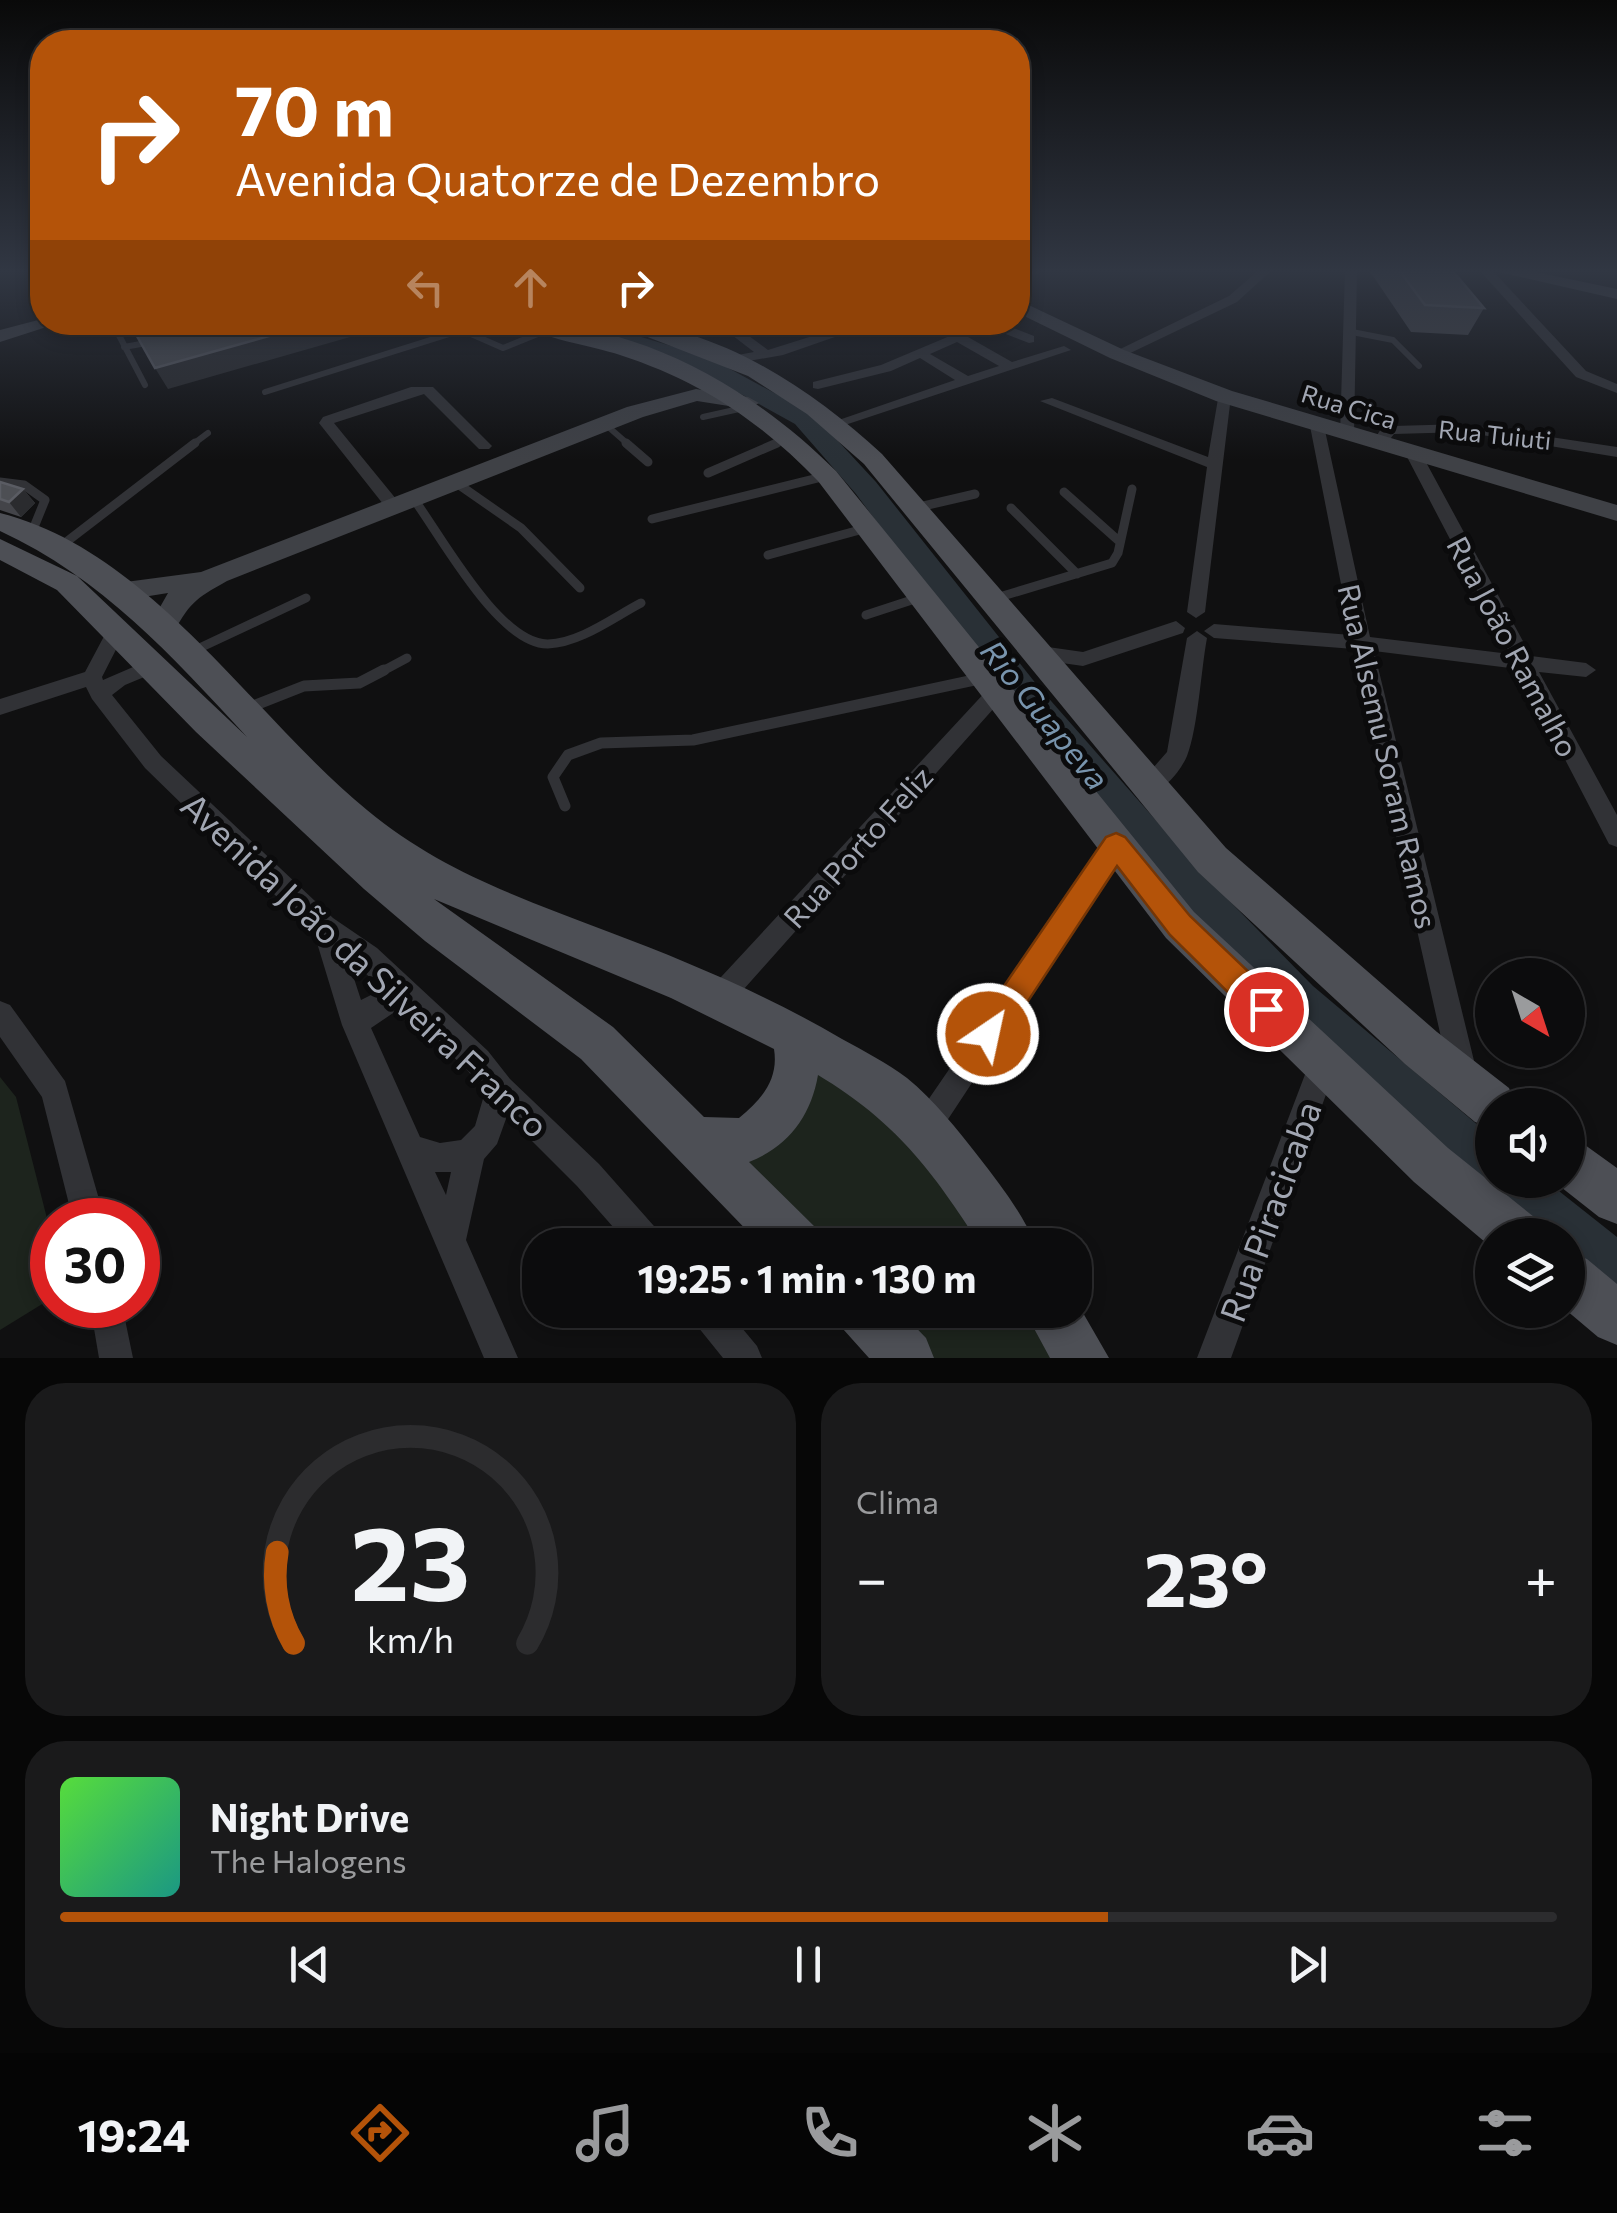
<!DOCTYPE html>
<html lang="pt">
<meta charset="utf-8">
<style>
body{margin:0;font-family:Commissioner,sans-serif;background:#1a1a1b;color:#f1f3f6;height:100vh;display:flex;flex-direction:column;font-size:38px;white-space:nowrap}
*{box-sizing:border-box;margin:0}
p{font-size:32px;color:#9a9b9d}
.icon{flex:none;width:55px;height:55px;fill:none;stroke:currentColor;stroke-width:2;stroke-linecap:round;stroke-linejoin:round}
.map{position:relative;height:1358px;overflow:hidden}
.sheet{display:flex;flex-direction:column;gap:25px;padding:25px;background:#070707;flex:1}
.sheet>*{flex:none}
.banner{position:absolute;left:30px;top:30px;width:1000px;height:305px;border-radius:40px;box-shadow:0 5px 15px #0003,0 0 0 2px #2c2c2e;background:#b45309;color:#fff;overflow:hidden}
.needle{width:65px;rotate:141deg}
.tools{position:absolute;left:1475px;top:958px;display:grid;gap:20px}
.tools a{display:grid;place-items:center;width:110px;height:110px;border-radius:50%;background:#0c0c0d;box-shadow:0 5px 15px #0003,0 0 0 2px #2c2c2e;font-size:50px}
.speed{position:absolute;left:30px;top:1198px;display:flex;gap:20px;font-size:50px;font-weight:700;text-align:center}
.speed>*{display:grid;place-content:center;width:130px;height:130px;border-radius:50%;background:#0c0c0d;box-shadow:0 5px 15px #0003,0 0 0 2px #2c2c2e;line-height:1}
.speed .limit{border:15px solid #d22;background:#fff;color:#111}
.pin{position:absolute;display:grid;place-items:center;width:85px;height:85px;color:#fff;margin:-42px;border:5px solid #fff;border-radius:50%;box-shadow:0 2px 10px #0007}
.me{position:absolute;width:110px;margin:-55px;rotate:34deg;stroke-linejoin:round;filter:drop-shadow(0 0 8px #0008)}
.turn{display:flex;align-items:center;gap:35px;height:210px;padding:0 40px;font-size:45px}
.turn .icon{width:130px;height:130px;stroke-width:2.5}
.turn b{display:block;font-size:70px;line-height:85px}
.lanes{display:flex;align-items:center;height:95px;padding:0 40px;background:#0003;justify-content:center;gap:50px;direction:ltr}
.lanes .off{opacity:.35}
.big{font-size:75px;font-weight:700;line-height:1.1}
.sheet .card{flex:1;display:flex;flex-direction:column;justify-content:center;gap:15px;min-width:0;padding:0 35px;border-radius:40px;background:#1a1a1b}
.sheet .dial{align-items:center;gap:0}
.dial svg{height:260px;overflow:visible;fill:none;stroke:#2c2c2e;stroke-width:7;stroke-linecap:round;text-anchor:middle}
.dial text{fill:#f1f3f6;stroke:none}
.song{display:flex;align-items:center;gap:30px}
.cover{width:120px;height:120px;border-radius:15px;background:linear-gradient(135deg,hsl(110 70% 55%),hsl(170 70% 35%))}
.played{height:10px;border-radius:5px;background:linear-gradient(90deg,#b45309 70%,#2c2c2e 70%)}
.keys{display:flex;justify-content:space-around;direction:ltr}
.heat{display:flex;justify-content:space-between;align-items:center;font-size:55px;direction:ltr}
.sheet .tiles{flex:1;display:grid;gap:25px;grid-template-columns:1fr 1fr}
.card:last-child{grid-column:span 2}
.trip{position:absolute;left:522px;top:1228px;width:570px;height:100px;border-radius:40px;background:#0c0c0d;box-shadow:0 5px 15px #0003,0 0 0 2px #2c2c2e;font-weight:700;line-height:100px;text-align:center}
.tab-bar{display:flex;height:160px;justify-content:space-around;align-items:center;background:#050505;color:#9a9b9d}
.tab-bar .icon{width:70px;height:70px}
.tab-bar .active{color:#b45309}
.tab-bar b{font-size:45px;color:#f1f3f6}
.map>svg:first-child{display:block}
</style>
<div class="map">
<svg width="1617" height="1358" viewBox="0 0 1617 1358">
<rect width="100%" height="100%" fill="#101011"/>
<!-- green -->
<path fill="#1d241d" d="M809,1058L914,1148L989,1245H824L732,1159Z
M0,1077L16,1097L52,1238V1298L0,1330Z
M887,1310H1031L1060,1358H927Z"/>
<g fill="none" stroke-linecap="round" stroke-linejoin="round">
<!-- river -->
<path fill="#293036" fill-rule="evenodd" d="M554,322H591L708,357L813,414L876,482L1037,685L1204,875L1313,986L1492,1137V1180H1545L1617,1237V1301L1597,1293L1568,1268V1235H1528L1281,1018L1174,903L1011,703L856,494L795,424L692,367L557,327Z"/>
<!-- lane-far2 -->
<path stroke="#313236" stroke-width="6" d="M112,322L145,385
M1352,332L1393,340L1419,366
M124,347L152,342
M265,392L462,330L503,348L550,329
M703,417L748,407
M605,424L629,445
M192,445L208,433
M771,445L790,437"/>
<!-- lane-far1 -->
<path stroke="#313236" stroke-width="9" d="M626,443L648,462
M708,473L777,443
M0,482L24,485L45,500L32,532
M455,482L521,528L580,588
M1064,492L1120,542
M413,498C440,534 499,645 548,644C580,643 614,617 641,603
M915,508L975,494
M1011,508L1077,574
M652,519L826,476
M61,546L195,443
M768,555L867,528
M996,598L1112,563L1118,553L1132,489
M866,615L921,597
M191,652L306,598
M379,673L407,658"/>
<!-- lane -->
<path stroke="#313236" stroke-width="11" d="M248,708L304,686L359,683L384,670
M565,806L553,777L568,755L601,743L693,740L979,679"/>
<!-- street -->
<path fill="#313236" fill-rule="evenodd" d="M1028,270H1045L1018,281V274Z
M1259,270H1272L1237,302L1122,357L1110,354L1229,296Z
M1345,270H1357L1354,435L1347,439L1340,435Z
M1479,270H1492L1586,371L1617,384V393L1576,377Z
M677,322H697L659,337L653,333Z
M715,322H730L768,350L857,322H878L783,355L737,363L732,362V356L754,352Z
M925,322H941L948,329L937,332Z
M983,322H998L1034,336V342L1029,343L990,328L968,337L1012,362L1064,346L1071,350L842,426H832L830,423L955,380L920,358L891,371L818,389L813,388V382L881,365ZM957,342L999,366L968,376L930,354Z
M411,387H433L492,446L489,449H479L424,394L334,423L401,505L393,510L387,509L319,423L323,417Z
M1219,393L1231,396L1205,612L1196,618L1187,612L1207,467L1040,401L1052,398L1208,457Z
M1317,422L1324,426L1370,637L1510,654L1405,453L1413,448L1421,453L1531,656L1586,663L1596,670L1586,677L1539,672L1617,815V847L1609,844L1518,669L1374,651L1477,1073L1473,1083L1463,1087L1453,1083L1449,1073L1354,649L1214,638L1204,631L1214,624L1351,635L1310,426Z
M1464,424L1617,447V457L1464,432L1394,434L1384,447H1374L1371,444L1381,429L1393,426Z
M1176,621L1185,628L1183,633L1083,666L1034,659L1024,652L1034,645L1083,652Z
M117,623L126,630L102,677L103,680L154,658L164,665L161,670L125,685L112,695L161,756L333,918L377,948L488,1051L510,1079L599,1164L661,1234L666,1245H629L577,1186L507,1116L497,1144L484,1159L466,1240L518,1358H484L342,1025L314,933L145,768L92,699L86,687L0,715V699L85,672L110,625ZM347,957L383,989L361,1000ZM402,1007L468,1071L485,1092L475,1126L461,1140L440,1143L420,1137L371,1028ZM435,1172H451L446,1195Z
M1197,631L1207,638C1201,670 1198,728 1187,756C1180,772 1160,798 1141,791L1138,785L1167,752L1187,638Z
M996,685L1003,688L1006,693L1003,698L727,1008L718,1012L709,1008L705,999L709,990L989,688Z
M1116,835L1124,838L1128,845L1124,852L935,1139L925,1144L915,1139L910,1129L915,1119L1108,838Z
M0,1001L10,1005L65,1081L105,1220H73L42,1097L0,1037Z
M1323,1050L1333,1054L1337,1064L1231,1358H1197L1309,1064L1313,1054Z
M90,1305H122L133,1358H99Z
M690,1310H727L757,1346L762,1358H723L694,1322Z"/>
<!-- secondary -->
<path fill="#3f4146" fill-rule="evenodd" d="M1490,270H1526L1617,289V299Z
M1018,300L1124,350L1232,391L1617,505V521L1216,401L1110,358L1018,313Z
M42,319V322H62L0,342V330Z
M696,389L748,397L759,403L748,409L697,401L643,417L227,581C193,600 190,603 171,637H151L147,630L168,593L118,601L108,599L104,592L108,585L118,583L201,572L627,407Z"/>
<!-- primary -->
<path fill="#4d4f55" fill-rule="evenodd" d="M518,322C638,322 753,388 836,471L1194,912L1448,1148L1534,1217L1542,1235H1492V1248L1414,1182L1166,938L818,481C760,421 700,381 620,355C594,346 537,338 518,322Z
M609,322C712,322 808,386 882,454L1226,848L1437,1032L1509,1088L1515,1105H1492V1128L1475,1122L1405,1064L1198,872L864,464L807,414L748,376Z
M0,513C151,551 252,716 367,810C439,870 522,899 609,932C689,962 769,996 842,1039C864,1051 887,1063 907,1078C934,1100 957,1129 978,1156C1000,1184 1022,1213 1036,1245H980C932,1170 896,1122 818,1075C811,1116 788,1147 749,1162L815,1227L823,1245H761L581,1059L425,941L364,889L196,732L57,590L0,560V539L77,576L247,737C172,656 102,578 0,531ZM434,899L671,998L766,1045L774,1049C779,1080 761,1100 739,1118L704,1117L613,1027Z
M1568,1138L1585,1145L1617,1168V1224L1599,1217L1552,1180H1568Z
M1568,1252L1587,1259L1617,1284V1345L1598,1337L1566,1310Z
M1075,1299L1109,1358H1050L1024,1310H1075Z
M835,1310H899L926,1338L934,1358H869L843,1329Z"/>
</g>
<!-- wall -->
<path fill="#434449" d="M1369,270H1452L1484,308L1468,335L1411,332Z
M0,482L23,489L35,503L21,517L0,510Z"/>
<!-- shaded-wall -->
<path fill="#2a2b2e" d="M319,322H368L371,331L168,389L155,368Z
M23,489L35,503L21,517L9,502Z"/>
<!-- building -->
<path fill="#4d4f54" stroke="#5a5c63" stroke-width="2.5" d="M1399,270H1452L1484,308L1425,305Z
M157,322H319L155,368L133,329Z
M0,482L23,489L9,502L0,499Z"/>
<!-- sky -->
<linearGradient id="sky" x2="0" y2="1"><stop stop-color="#090909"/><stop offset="0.59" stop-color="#313743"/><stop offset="1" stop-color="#313743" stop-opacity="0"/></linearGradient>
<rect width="1617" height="460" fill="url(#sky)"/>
<!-- route -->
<path fill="#b45309" stroke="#753606" stroke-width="2.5" d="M1116,833L1125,837L1190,916L1276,998L1281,1009L1276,1019L1266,1024L1255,1019L1170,935L1117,866L999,1045L988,1050L978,1045L973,1034L978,1024L1106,837Z"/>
<g text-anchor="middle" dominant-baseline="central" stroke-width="10" stroke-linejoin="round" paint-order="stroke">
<!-- far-street labels -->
<g font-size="25" fill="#a1a6b2" stroke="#0b0b0c">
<text transform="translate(1349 406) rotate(17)">Rua Cica</text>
<text transform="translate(1495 434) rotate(6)">Rua Tuiuti</text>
</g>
<!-- street labels -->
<g font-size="30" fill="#a1a6b2" stroke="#0b0b0c">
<text transform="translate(1514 646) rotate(62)">Rua João Ramalho</text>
<text transform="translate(1389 756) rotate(77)">Rua Alsemu Soram Ramos</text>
<text transform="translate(857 846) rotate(-48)">Rua Porto Feliz</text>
</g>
<!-- water labels -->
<g font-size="32" font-style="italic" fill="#7894ad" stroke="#0b0b0c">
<text transform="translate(1046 714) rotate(51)">Rio Guapeva</text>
</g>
<!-- near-street labels -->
<g font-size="35" fill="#a1a6b2" stroke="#0b0b0c">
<text transform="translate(366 964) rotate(43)">Avenida João da Silveira Franco</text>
<text transform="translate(1269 1211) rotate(-70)">Rua Piracicaba</text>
</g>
</g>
</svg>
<div class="tools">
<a><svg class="needle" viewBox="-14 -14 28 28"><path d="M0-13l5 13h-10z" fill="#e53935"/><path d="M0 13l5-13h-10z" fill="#9a9b9d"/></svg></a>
<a><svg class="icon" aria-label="sound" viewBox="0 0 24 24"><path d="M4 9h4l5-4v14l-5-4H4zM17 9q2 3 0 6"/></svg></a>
<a><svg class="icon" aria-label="layers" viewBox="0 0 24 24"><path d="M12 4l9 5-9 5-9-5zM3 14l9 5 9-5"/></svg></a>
</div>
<div class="speed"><div class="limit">30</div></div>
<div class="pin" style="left:1266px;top:1009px;background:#d93025"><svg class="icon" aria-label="arrive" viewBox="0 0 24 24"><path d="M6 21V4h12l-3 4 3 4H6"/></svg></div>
<svg class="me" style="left:988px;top:1034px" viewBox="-20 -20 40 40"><circle r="17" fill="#b45309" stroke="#fff" stroke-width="3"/><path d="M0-11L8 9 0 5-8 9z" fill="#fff"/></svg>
<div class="trip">19:25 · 1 min · 130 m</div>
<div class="banner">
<div class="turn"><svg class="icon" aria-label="right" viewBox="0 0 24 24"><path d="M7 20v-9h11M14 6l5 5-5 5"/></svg><div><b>70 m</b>Avenida Quatorze de Dezembro</div></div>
<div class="lanes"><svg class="icon off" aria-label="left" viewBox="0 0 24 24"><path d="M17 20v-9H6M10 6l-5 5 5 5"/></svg><svg class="icon off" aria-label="ahead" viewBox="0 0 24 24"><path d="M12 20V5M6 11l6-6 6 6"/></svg><svg class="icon" aria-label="right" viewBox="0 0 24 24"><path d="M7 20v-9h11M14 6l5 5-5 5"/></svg></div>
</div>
</div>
<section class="sheet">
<div class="tiles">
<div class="card dial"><svg viewBox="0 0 100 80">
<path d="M14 69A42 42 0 1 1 86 69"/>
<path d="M14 69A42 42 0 0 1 9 41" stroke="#b45309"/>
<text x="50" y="56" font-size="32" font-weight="700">23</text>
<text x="50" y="72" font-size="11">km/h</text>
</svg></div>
<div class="card"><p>Clima</p>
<div class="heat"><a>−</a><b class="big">23°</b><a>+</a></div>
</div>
<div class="card">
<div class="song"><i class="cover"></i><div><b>Night Drive</b><p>The Halogens</p></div></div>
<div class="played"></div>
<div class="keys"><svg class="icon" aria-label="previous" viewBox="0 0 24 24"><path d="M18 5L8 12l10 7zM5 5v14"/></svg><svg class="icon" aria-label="pause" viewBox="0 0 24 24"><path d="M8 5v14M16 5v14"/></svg><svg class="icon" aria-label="next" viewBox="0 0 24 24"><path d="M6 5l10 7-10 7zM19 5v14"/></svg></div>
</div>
</div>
</section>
<nav class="tab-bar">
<b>19:24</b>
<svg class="icon active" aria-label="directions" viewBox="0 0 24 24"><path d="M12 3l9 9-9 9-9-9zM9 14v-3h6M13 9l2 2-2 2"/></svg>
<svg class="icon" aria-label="music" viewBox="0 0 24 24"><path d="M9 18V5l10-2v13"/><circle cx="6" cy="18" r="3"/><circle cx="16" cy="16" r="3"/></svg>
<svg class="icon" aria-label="phone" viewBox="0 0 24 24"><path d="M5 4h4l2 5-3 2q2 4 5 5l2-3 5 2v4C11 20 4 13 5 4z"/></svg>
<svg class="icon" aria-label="climate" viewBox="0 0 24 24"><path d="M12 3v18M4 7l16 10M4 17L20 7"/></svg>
<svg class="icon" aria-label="car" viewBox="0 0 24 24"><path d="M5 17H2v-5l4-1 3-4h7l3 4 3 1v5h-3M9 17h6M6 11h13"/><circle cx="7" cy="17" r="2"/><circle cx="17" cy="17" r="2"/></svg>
<svg class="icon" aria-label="filters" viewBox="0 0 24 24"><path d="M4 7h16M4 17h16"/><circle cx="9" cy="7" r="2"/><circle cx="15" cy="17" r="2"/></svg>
</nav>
